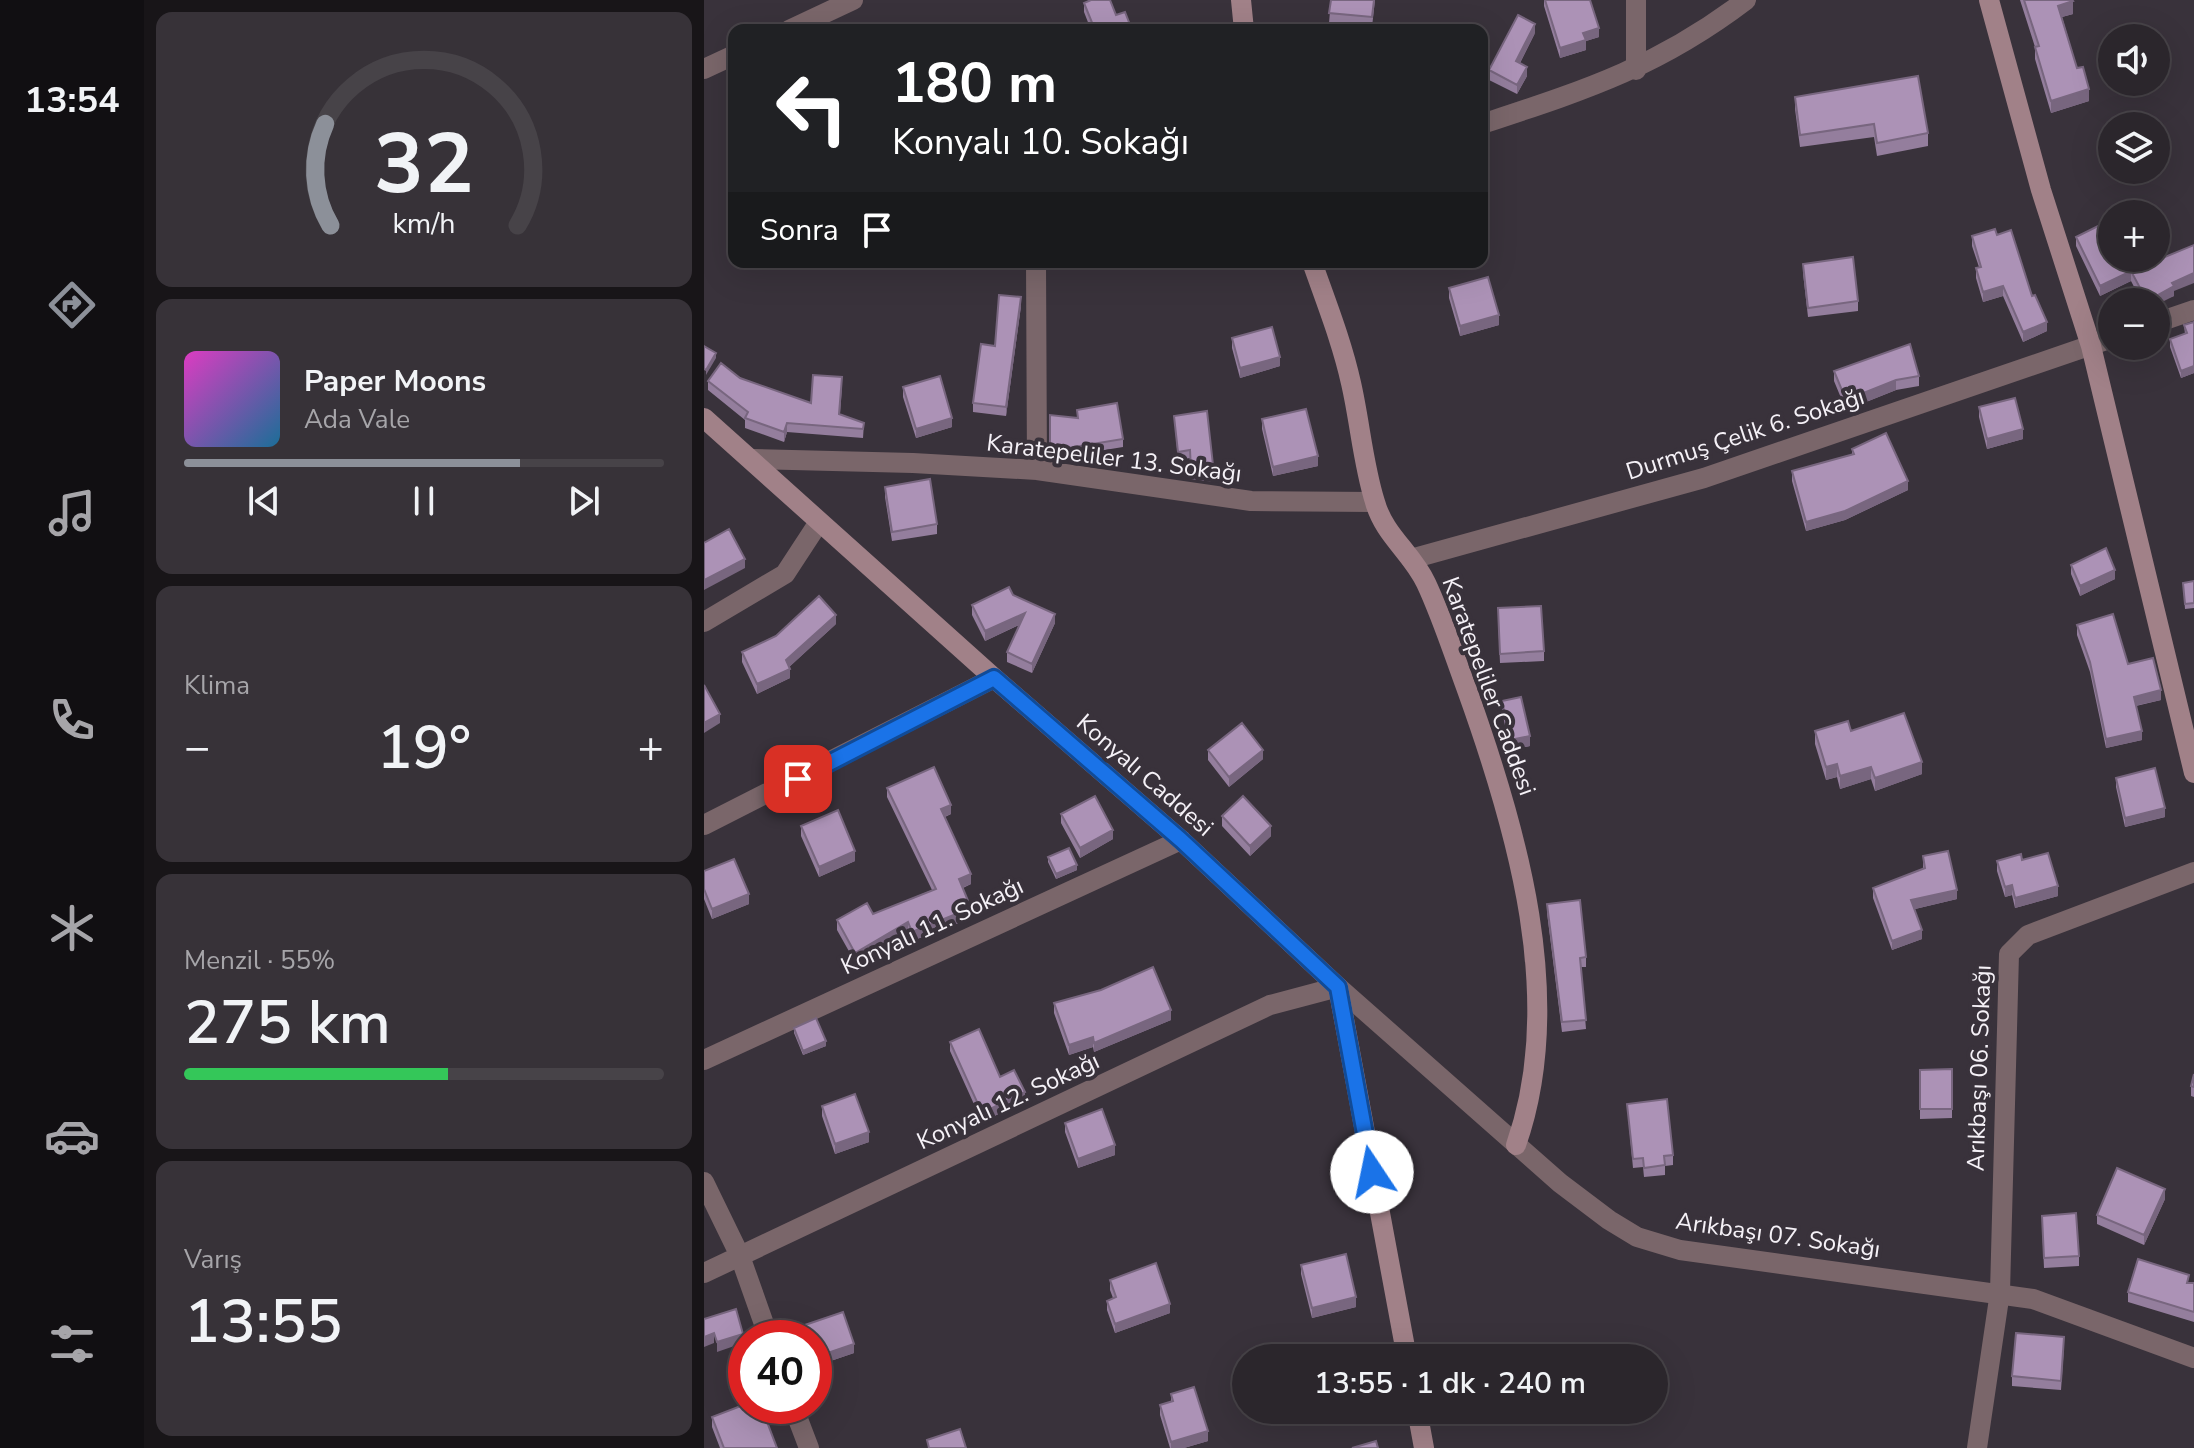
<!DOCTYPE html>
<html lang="tr">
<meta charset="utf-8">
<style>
body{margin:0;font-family:"Nunito Sans",sans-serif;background:#373238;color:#f1f3f6;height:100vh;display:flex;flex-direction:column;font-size:30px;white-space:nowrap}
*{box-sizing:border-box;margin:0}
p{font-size:26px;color:#a6a5a9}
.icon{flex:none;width:44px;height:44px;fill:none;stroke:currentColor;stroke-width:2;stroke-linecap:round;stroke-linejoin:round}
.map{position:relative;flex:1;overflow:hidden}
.panel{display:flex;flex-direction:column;gap:12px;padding:12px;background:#181518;width:560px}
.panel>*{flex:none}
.hud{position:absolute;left:24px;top:24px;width:760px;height:244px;border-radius:16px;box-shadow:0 8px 32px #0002,0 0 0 2px #474348;background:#202124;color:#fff;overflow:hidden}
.buttons{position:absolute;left:1394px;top:24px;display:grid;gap:16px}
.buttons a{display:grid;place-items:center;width:72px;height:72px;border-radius:50%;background:#2b262c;box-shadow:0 8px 32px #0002,0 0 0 2px #474348;font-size:40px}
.speed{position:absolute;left:24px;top:1320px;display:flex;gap:16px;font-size:40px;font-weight:700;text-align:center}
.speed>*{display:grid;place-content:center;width:104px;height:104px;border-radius:50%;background:#2b262c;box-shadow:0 8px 32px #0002,0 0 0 2px #474348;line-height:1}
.speed .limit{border:12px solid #d22;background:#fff;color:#111}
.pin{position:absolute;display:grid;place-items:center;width:68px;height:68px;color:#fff;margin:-34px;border-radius:16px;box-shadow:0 4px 12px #0006}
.me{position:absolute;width:88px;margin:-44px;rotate:349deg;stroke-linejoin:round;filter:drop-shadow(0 0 6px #0008)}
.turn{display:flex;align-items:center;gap:28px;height:168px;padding:0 32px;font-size:36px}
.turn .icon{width:104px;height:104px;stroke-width:2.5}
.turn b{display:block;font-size:56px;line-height:68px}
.then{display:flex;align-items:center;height:76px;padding:0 32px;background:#0003;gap:16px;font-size:30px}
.big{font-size:60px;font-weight:600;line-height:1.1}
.panel .widget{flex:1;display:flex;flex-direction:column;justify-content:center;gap:12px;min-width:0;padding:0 28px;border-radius:16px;background:#373238}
.panel .dial{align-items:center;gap:0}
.dial svg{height:208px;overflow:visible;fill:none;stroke:#474348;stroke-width:7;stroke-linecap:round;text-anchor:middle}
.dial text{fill:#f1f3f6;stroke:none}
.song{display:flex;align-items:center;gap:24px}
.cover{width:96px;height:96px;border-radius:12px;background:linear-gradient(135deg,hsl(310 70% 55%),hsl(200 70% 35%))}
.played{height:8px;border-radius:4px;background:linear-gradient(90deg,#8c9099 70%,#474348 70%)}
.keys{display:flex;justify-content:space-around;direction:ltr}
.heat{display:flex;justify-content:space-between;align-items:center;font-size:44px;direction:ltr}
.charge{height:12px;border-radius:6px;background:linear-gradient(90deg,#34c759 55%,#474348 0)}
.trip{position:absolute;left:528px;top:1344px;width:436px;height:80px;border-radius:40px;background:#2b262c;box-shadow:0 8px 32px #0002,0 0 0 2px #474348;font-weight:600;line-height:80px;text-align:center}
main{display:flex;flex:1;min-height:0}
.tabs{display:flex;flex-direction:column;width:144px;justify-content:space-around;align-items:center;background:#110f12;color:#a6a5a9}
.tabs .icon{width:56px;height:56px}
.tabs .active{color:#8c9099}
.tabs b{font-size:36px;color:#f1f3f6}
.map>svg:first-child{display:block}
</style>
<main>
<nav class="tabs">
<b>13:54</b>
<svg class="icon active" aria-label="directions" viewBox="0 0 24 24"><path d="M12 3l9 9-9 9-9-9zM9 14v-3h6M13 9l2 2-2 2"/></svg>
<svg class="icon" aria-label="music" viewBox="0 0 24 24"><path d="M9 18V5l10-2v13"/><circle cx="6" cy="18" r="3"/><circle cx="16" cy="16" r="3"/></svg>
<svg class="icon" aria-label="phone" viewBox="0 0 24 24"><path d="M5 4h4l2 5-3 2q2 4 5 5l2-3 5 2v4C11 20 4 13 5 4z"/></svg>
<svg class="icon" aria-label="climate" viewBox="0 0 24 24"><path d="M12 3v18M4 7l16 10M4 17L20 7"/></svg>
<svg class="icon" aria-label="car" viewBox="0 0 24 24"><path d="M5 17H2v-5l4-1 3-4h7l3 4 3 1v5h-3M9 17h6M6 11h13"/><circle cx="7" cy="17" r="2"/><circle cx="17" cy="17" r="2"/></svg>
<svg class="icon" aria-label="filters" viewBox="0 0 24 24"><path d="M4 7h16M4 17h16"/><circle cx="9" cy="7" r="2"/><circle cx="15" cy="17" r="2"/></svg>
</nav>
<section class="panel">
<div class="widget dial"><svg viewBox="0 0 100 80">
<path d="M14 69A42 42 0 1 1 86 69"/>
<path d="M14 69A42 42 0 0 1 12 30" stroke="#8c9099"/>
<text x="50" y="56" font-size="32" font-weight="700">32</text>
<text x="50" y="72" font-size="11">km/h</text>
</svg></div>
<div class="widget">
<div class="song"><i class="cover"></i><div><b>Paper Moons</b><p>Ada Vale</p></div></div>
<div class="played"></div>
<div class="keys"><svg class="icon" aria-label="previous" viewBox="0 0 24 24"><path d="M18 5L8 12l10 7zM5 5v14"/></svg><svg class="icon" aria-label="pause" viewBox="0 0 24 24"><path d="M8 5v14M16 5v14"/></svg><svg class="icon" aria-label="next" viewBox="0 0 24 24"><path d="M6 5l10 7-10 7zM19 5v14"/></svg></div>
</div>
<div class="widget"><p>Klima</p>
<div class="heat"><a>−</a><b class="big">19°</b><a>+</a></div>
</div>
<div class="widget"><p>Menzil · 55%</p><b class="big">275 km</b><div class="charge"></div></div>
<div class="widget"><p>Varış</p><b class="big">13:55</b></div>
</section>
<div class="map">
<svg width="1490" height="1448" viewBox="0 0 1490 1448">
<rect width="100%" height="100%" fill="#39323b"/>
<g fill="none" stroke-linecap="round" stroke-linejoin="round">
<!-- street -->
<path stroke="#7a666a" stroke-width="20" d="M932,0V70
M85,30L149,0
M0,69L30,55
M778,124C881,90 954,67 1042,0
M332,262L333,470
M1452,323L1490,310
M48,459L209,463L333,470L547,501L670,502
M707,559L1000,478L1408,338
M0,622L81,574L115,522
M0,825L290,678
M0,1060L477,840
M0,1182L36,1256L65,1338
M0,1273L566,1005L634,987L856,1183L905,1220L933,1237L976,1250L1329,1299L1490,1358
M89,1406L105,1448
M1273,1448L1296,1292L1305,954L1324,935L1490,872"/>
<!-- secondary -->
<path stroke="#a18188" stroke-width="20" d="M537,0L540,30
M1285,0L1337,190L1387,346L1490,773
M608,262C622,302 638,342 647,383C656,422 659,464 671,502C680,535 708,553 722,583C738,617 750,655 763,690C813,829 863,1000 812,1145
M0,418L290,678L477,840L634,987L703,1358
M713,1410L720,1448"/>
</g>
<!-- wall -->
<path fill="#947e9d" d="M627,0H671L668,27L625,23Z
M840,0H886L895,37L882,41V50L856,58L840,6Z
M1316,0H1368L1369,14L1358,17L1373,68L1385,101L1347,113L1331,59V47Z
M380,3L412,15L428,30H387L380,12Z
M831,33L816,63L823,76L813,94L785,80V70Z
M1091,97L1224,133V146L1173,156L1170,137L1096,147L1091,109Z
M1407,233L1470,291V296L1452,302H1438L1427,281L1396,296L1372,246V237Z
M1293,235L1328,296L1343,331L1319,342L1299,296L1279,302L1272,278V268L1275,267L1268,246V236Z
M1099,264L1154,301V311L1104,317L1099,273Z
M745,288L795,325L756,336L745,298Z
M317,306L302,416L269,412V403L291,346Z
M1490,322V373L1477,378L1466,347V339L1481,334L1480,325Z
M528,338L576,366L536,378L528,348Z
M1130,371L1215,376V386L1192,390L1142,410L1130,381Z
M36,378L107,403L138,386L136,414L160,423L159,438L83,432L80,442L41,428V420L4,390V381Z
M199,387L248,427L212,438L199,397Z
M1275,407L1319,439L1283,449L1275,417Z
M373,410L419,439V447L364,456L346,454V415L373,418Z
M470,416L510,474V482L487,479L486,458L474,460Z
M558,419L614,466L569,476L558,429Z
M1148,449L1204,490L1141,520L1102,531L1088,481V471L1148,455Z
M181,487L233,524V534L188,541L181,497Z
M1367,565L1411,579L1376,596L1367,574Z
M1490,581V608L1481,609L1479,583Z
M309,595L351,623L328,673L303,662V652L315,625L281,641L268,615V605Z
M794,618L840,651V661L796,663Z
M132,624L85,667L86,678L53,694L38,662V652Z
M1373,625L1424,664L1457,700L1432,706L1438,740L1402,748L1386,672L1373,635Z
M798,701L826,746L806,750L798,711Z
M1111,731H1147L1218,774L1171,791L1167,779L1136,789L1133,777L1122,780L1111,744Z
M504,750L559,759L525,787L504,760Z
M1412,778L1461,817L1421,827L1412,787Z
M183,788L247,814L241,817L267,884L259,888L267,918L208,941L204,932L151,962L133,930V920L169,914L228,890L183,797Z
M357,814L409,839L376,858L357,823Z
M518,816L567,836L546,856L518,826Z
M97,826L151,861L115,877L97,836Z
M1219,856L1253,899L1211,909L1218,939L1188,950L1169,898V888L1219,869Z
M344,857L373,870L352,879L344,862Z
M1318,860L1354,896L1311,908L1308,895L1301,897L1293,871V861Z
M0,871L45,904L8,919L0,899Z
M843,904L882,957V967H877L882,1029L858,1032L843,913Z
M350,1003L467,1020L390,1052L389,1047L365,1055L350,1013Z
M90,1028L122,1046L99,1055L90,1033Z
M246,1042L296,1077L321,1101L278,1122L246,1051Z
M1248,1069V1118L1216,1119V1070Z
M1490,1074V1097L1487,1096V1086Z
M923,1104L969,1155V1165L961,1166V1175L940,1177L939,1167L929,1168Z
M118,1106L165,1142L131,1154L118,1116Z
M361,1123L411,1155L374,1168L361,1132Z
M1461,1199L1440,1245L1393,1224V1215Z
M1338,1225L1375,1256V1266L1340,1268Z
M597,1265L652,1307L608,1318L597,1274Z
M406,1280L466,1313L411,1333L403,1310V1301L409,1298L406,1290Z
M1490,1283V1322L1424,1302V1292Z
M101,1325L150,1353L112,1366L110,1361V1338H102Z
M1360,1347L1357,1390L1308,1386V1376Z
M467,1394L504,1441L480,1448H466L456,1415V1405L467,1402Z
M8,1417L73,1448H16L8,1427Z"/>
<!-- shaded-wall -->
<path fill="#78667f" d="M1369,1V14L1354,18V6Z
M831,24V33L812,71V61Z
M895,28V37L882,41V50L856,58V48L879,33Z
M823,67V76L813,94V85Z
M1385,89V101L1347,113V101Z
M1427,271V281L1396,296V286Z
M1490,273V283L1470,291V296L1452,305V302H1443L1468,283Z
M1299,286V296L1279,302V292Z
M317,297V306L302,416V407Z
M795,315V325L756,336V326Z
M1343,322V331L1319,342V332Z
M12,353V358L2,375V370Z
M576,357V366L536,378V368Z
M1490,366V373L1477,378V371Z
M1192,380V390L1142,410V400Z
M248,418V427L212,438V429Z
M83,423V432L80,442V432Z
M1319,429V439L1283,449V439Z
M614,456V466L569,476V467Z
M1204,481V490L1141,520L1102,531V522Z
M41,559V568L0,590V580Z
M1411,570V579L1376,596V586Z
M321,613V622L281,641V631Z
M351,614V623L328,673V664Z
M132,615V624L82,670V660Z
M86,669V678L53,694V684Z
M1457,690V700L1430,706V697Z
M16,714V723L0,733V723Z
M1438,731V740L1402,748V739Z
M826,736V746L806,750V740Z
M559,750V759L525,787V777Z
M1218,762V774L1171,791V778Z
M1133,764V777L1122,780V767Z
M1167,767V779L1136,789V776Z
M247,805V814L237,818V809Z
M1461,808V817L1421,827V818Z
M567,826V836L546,856V846Z
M409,830V839L376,858V848Z
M151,851V861L115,877V867Z
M373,865V870L352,879V874Z
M267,874V884L255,889V879Z
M1308,885V895L1301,897V887Z
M1354,886V896L1311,908V898Z
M1253,890V899L1207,910V900Z
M45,894V904L8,919V909Z
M267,908V918L208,941V932Z
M204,922V932L151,962V953Z
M1218,930V939L1188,950V941Z
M467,1010V1020L390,1052V1043Z
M389,1037V1047L365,1055V1045Z
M122,1041V1046L99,1055V1051Z
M321,1092V1101L278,1122V1113Z
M165,1132V1142L131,1154V1144Z
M411,1145V1155L374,1168V1159Z
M1461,1189V1199L1440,1245V1235Z
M652,1297V1307L608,1318V1308Z
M466,1304V1313L411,1333V1324Z
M10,1333V1343L0,1347V1337Z
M39,1334V1343L13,1352V1342Z
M150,1344V1353L112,1366V1357Z
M504,1431V1441L480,1448H467V1442Z"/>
<!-- building -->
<path fill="#ac92b6" stroke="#78667f" stroke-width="2" d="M387,0H406L412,15L421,12L428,30H391L380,3Z
M627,0H670L668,17L625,13Z
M841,0H886L895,28L879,33L882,40L856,48Z
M1320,0H1368L1369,1L1354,6L1373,68L1379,67L1385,89L1347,101L1331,47L1335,46Z
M814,15L831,24L812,61L823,67L813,85L785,70Z
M1214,76L1224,133L1173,143L1170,124L1096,135L1091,97Z
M1402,222L1408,233V258H1435L1436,260L1439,258H1452V252L1456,259L1490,245V273L1468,283L1470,286L1443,301L1427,271L1396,286L1372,237Z
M1291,229L1293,235L1307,230L1328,296L1331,295L1343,322L1319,332L1299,286L1279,292L1272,268L1277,267L1268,236Z
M1149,257L1154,301L1104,308L1099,264Z
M784,277L795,315L756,326L745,288Z
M295,295L317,297L302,407L269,403L277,344L291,346Z
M1490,322V366L1477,371L1466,339L1483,333L1480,325Z
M568,327L576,357L536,368L528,338Z
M1206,344L1215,376L1192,380L1142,400L1130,371Z
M0,346L12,353L2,370L0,369Z
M17,363L36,378L107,403L109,375L138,377L135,414L160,423L159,429L83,423L80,432L41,418L44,412L4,381Z
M236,376L248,418L212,429L199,387Z
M1311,398L1319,429L1283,439L1275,407Z
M413,403L419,439L364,448L346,445V415L374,418L373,410Z
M602,409L614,456L569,467L558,419Z
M503,411L510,474L487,471L486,450L474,452L470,416Z
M1182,433L1204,481L1141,511L1102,522L1088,471L1150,454L1148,449Z
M226,479L233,524L188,532L181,487Z
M25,529L41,559L0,580V543Z
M1402,548L1411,570L1376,586L1367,565Z
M1490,581V603L1481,604L1479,583Z
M305,587L309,595L351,614L328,664L303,652L321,613L281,631L268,605Z
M115,596L132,615L82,660L86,669L53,684L38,652L72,636Z
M837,606L840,651L796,654L794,608Z
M1409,614L1424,664L1449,658L1457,690L1430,697L1438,731L1402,739L1386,662L1373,625Z
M0,685L16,714L0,723Z
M817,697L826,736L806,740L798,701Z
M1200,713L1218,762L1171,778L1167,767L1136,776L1133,764L1122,767L1111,731L1144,721L1147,731Z
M538,723L559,750L525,777L504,750Z
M230,767L247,805L237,809L267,874L255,879L267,908L208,932L204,922L151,953L133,920L163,903L169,914L232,889L183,788Z
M1451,768L1461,808L1421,818L1412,778Z
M391,796L409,830L376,848L357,814Z
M539,796L567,826L546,846L518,816Z
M134,810L151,851L115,867L97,826Z
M365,848L373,865L352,874L344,857Z
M1244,851L1253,890L1207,900L1218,930L1188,941L1169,888L1221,868L1219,856Z
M1344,853L1354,886L1311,898L1308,885L1301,887L1293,861L1317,854L1318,860Z
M30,859L45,894L8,909L0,889V871Z
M876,900L882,957L876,958L882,1020L858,1022L843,904Z
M449,967L467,1010L390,1043L389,1037L365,1045L350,1003L397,990Z
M112,1018L122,1041L99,1051L90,1028Z
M275,1029L296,1077L310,1070L321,1092L278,1113L246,1042Z
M1248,1069V1109H1216V1070Z
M1490,1074V1087L1487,1086Z
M151,1094L165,1132L131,1144L118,1106Z
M963,1099L969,1155L960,1156L961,1165L940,1168L939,1158L929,1159L923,1104Z
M398,1109L411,1145L374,1159L361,1123Z
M1413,1168L1461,1189L1440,1235L1393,1215Z
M1372,1213L1375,1256L1340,1258L1338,1216Z
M642,1254L652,1297L608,1308L597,1265Z
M1434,1259L1485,1275L1483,1283H1490V1312L1424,1292Z
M452,1263L466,1304L411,1324L403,1301L412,1297L406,1280Z
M32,1309L39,1334L13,1342L10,1333L0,1337V1319Z
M139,1312L150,1344L112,1357L110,1351V1338H105L101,1325Z
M1312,1333L1360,1337L1357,1381L1308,1376Z
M490,1387L504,1431L467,1442L456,1405L469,1401L467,1394Z
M42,1404V1406H57L73,1448H20L8,1417Z
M256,1429L262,1448H225L223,1440Z
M672,1441L674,1448H648Z"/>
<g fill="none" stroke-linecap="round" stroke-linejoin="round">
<defs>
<path id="route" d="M94,779L290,678L477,840L634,987L668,1172"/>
</defs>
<!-- route casing -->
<use href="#route" stroke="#114b97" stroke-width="20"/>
<!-- route -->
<use href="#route" stroke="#1a73e8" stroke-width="14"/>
</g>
<g text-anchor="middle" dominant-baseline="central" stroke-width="8" stroke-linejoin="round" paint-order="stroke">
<!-- street labels -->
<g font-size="24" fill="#f5f1f7" stroke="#39323b">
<text transform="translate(1041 434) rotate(-18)">Durmuş Çelik 6. Sokağı</text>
<text transform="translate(410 458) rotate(7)">Karatepeliler 13. Sokağı</text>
<text transform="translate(785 686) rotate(70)">Karatepeliler Caddesi</text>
<text transform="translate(441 775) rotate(41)">Konyalı Caddesi</text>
<text transform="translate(228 926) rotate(-25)">Konyalı 11. Sokağı</text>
<text transform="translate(1275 1068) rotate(-88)">Arıkbaşı 06. Sokağı</text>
<text transform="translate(304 1101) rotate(-25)">Konyalı 12. Sokağı</text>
<text transform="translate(1074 1235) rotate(8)">Arıkbaşı 07. Sokağı</text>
</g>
</g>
</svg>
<div class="buttons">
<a><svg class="icon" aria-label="sound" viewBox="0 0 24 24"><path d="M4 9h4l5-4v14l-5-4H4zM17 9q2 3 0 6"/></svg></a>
<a><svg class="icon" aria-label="layers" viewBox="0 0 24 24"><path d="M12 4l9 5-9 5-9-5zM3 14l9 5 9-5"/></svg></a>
<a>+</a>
<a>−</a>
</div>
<div class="speed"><div class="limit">40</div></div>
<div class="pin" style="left:94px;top:779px;background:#d93025"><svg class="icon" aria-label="arrive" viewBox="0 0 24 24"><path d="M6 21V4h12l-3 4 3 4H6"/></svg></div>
<svg class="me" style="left:668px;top:1172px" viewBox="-20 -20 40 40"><circle r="19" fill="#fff"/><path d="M0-13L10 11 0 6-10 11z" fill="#1a73e8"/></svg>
<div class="trip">13:55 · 1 dk · 240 m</div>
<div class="hud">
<div class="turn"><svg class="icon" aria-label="left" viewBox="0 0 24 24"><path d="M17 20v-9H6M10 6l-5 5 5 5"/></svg><div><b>180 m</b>Konyalı 10. Sokağı</div></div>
<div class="then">Sonra<svg class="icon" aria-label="arrive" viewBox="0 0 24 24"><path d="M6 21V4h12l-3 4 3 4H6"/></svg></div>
</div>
</div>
</main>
